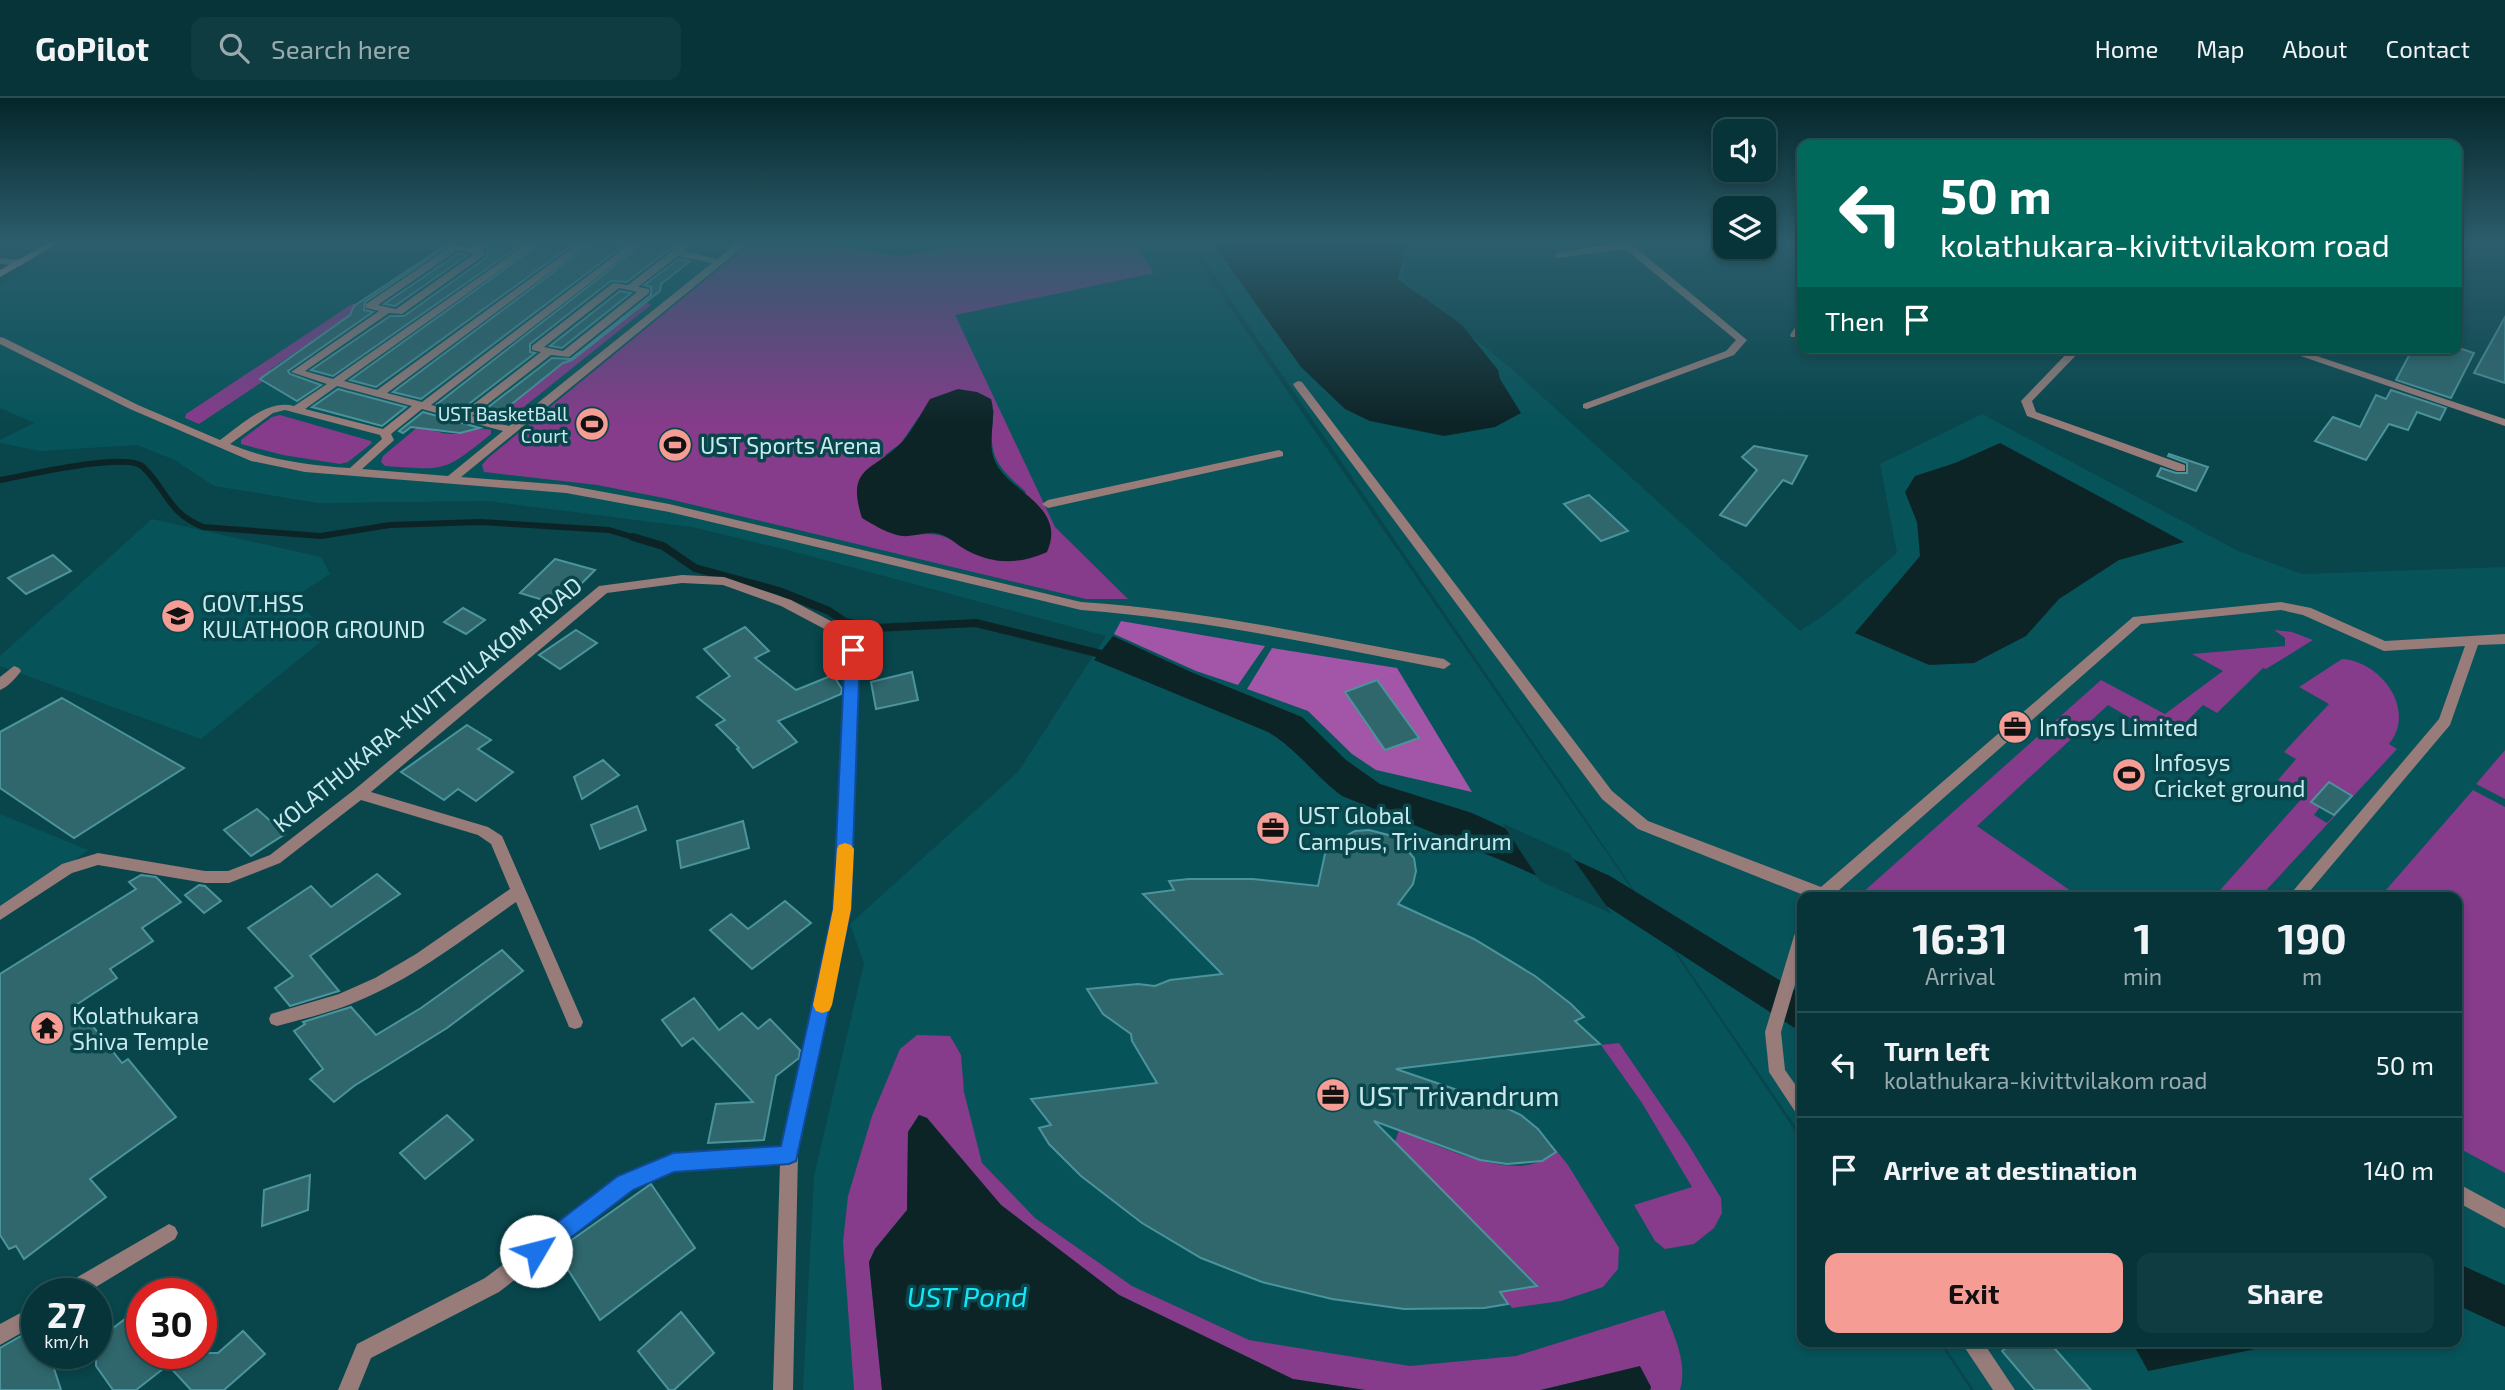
<!DOCTYPE html>
<html lang="en">
<head>
<meta charset="utf-8">
<style>
  :root { --surface:#063439; --page:#0f3c41; --text:#f1f3f6; --muted:#98aaae; --line:#274f53; --accent:#f59c94 }
  body { margin:0; font-family:"Exo 2",sans-serif; background:var(--page); color:var(--text); height:100vh; display:flex; flex-direction:column; font-size:26px; white-space:nowrap }
  * { box-sizing:border-box; margin:0 }
  p { font-size:23px; color:var(--muted) }
  .icon { flex:none; width:38px; height:38px; fill:none; stroke:currentColor; stroke-width:2; stroke-linecap:round; stroke-linejoin:round }
  .map { position:relative; flex:1; overflow:hidden }
  .sheet { position:absolute; left:1797px; top:794px; width:665px; height:455px; display:flex; flex-direction:column; background:var(--surface); border-radius:14px; box-shadow:0 4px 10px #0003,0 0 0 2px var(--line) }
  .sheet>* { flex:none }
  .guide { position:absolute; left:1797px; top:42px; width:665px; height:214px; border-radius:14px; box-shadow:0 4px 10px #0003,0 0 0 2px var(--line); background:#00695c; color:#fff; overflow:hidden }
  .tools { position:absolute; left:1713px; top:21px; display:grid; gap:14px }
  .tools a { display:grid; place-items:center; width:63px; height:63px; border-radius:14px; background:var(--surface); box-shadow:0 4px 10px #0003,0 0 0 2px var(--line); font-size:35px }
  .speed { position:absolute; left:21px; top:1180px; display:flex; gap:14px; font-size:35px; font-weight:700; text-align:center }
  .speed>* { display:grid; place-content:center; width:91px; height:91px; border-radius:50%; background:var(--surface); box-shadow:0 4px 10px #0003,0 0 0 2px var(--line); line-height:1 }
  .speed small { font-size:18px; font-weight:400 }
  .speed .limit { border:10px solid #d22; background:#fff; color:#111 }
  .pin { position:absolute; display:grid; place-items:center; width:60px; height:60px; color:#fff; margin:-30px; border-radius:14px; box-shadow:0 4px 10px #0006 }
  .me { position:absolute; width:77px; margin:-38px; rotate:53deg; stroke-linejoin:round; filter:drop-shadow(0 0 5px #0008) }
  .turn { display:flex; align-items:center; gap:24px; height:147px; padding:0 28px; font-size:32px }
  .turn .icon { width:91px; height:91px; stroke-width:2.5 }
  .turn b { display:block; font-size:49px; line-height:60px }
  .then { display:flex; align-items:center; height:66px; padding:0 28px; background:#0003; gap:14px; font-size:26px }
  .eta { display:flex; justify-content:space-evenly; align-items:center; height:119px; text-align:center }
  .eta b { font-size:42px; font-weight:700; line-height:49px }
  .cta { display:flex; gap:14px; margin-top:auto; padding:14px 28px }
  .cta a { flex:1; height:80px; border-radius:14px; background:var(--accent); color:#111; font-size:28px; font-weight:700; line-height:80px; text-align:center }
  .cta a+a { background:var(--page); color:var(--text) }
  ul { padding:0; list-style:none }
  li { display:flex; align-items:center; gap:21px; height:105px; padding:0 28px; border-top:2px solid var(--line) }
  li div { flex:1 }
  li b { display:block; font-size:26px }
  li em { font-style:normal }
  header { display:flex; align-items:center; gap:42px; box-sizing:border-box; height:98px; padding:0 35px; background:var(--surface); border-bottom:2px solid var(--line) }
  header strong { font-size:33px }
  nav { display:flex; gap:38px; margin-inline-start:auto; font-size:24px }
  .search { width:490px; height:63px; background:var(--page); display:flex; align-items:center; gap:18px; box-sizing:border-box; padding:0 24px; border-radius:14px; color:var(--muted); font-size:26px }
  .map>svg:first-child { display:block }
</style>
</head>
<body>
<header>
<strong>GoPilot</strong>
<div class="search"><svg class="icon" aria-label="search" viewBox="0 0 24 24"><circle cx="10" cy="10" r="6"/><path d="M15 15l6 6"/></svg>Search here</div>
<nav><a>Home</a><a>Map</a><a>About</a><a>Contact</a></nav>
</header>
<div class="map">
<svg width="2505" height="1292" viewBox="0 0 2505 1292">
  <rect width="100%" height="100%" fill="#08464c"/>
  <g fill="#07535a">
    <path d="M66,145H333L385,151L395,145H1185L1629,787L1802,1043V1244H1939L1971,1292H803L814,1078L864,865L850,826L1018,674L1106,538L784,451L692,429L487,403L318,405L214,388L175,362L137,347L41,353L0,345V342L34,325L0,310V189Z"/>
    <path d="M1192,145H1409L1402,181L1513,272L1800,533L1826,516L1897,455L1880,366L1982,316L2238,453L2302,476L2505,469V1292H1974L1942,1244H2457V800H1802V1038Z"/>
    <path d="M152,421L321,459L330,476L293,500L330,536L201,641L0,568V558Z"/>
    <path d="M0,716L88,752L0,817Z"/>
  </g>
  <g fill="#863b8b" fill-rule="evenodd">
    <path d="M750,145H823L900,158L971,145H1134L1154,175L955,217L1055,429L1128,501H1086L669,401L597,387L484,374L482,367L488,360ZM994,312C988,357 993,365 1026,394L968,453C943,433 932,435 902,438L885,357L901,345L918,320Z"/>
    <path d="M646,204L651,207L510,320L493,321L563,265L572,262Z"/>
    <path d="M352,206H357L352,211L356,213L271,271L265,282L199,326L185,320L186,316Z"/>
    <path d="M280,317L371,343L372,345L348,364L340,366L283,357L241,346V342L272,319Z"/>
    <path d="M419,328C430,331 441,336 452,336C466,336 478,328 491,332V336C443,375 446,372 385,368L381,364L383,358Z"/>
    <path d="M2274,532L2292,534L2313,542L2266,571L2263,570L2217,615L2203,607L2168,642L2108,607L1977,728L2081,800H1860L1861,796L2101,582L2165,616L2223,573L2192,556L2285,548V540Z"/>
    <path d="M2342,561C2381,563 2417,612 2389,646L2397,651L2259,800H2213L2304,698L2278,682L2296,661L2284,654L2329,606L2299,589ZM2329,685L2352,698L2327,725L2314,717L2320,709Z"/>
    <path d="M2505,652V701L2476,686Z"/>
    <path d="M2473,692L2505,709V1075L2457,1049V800H2379Z"/>
    <path d="M917,937L950,938L961,957L964,994L982,1065L1035,1120L1132,1188L1249,1242L1410,1268L1516,1258L1664,1212C1674,1237 1688,1265 1680,1292H1650L1651,1289L1639,1269L1540,1292H1365L1293,1281L1119,1197L1001,1107L927,1020L919,1017L908,1034L907,1112L875,1151L869,1164L882,1292H854L843,1144L848,1098L872,1018L900,951Z"/>
    <path d="M1619,945L1688,1046L1721,1100L1722,1115L1714,1130L1694,1146L1665,1151L1655,1143L1634,1107L1692,1089L1642,1005L1601,947Z"/>
    <path d="M1399,1032C1435,1046 1512,1085 1548,1059L1538,1043L1552,1047L1568,1067L1619,1150L1618,1171L1603,1189L1561,1203L1512,1210L1500,1194L1537,1187L1440,1089L1386,1070Z"/>
  </g>
  <g fill="#a355a8" fill-rule="evenodd">
    <path d="M1121,523L1265,548L1238,587L1196,573L1114,536Z"/>
    <path d="M1272,550L1397,570L1472,694L1376,672L1352,656L1308,613L1247,591ZM1345,594L1418,640L1385,652Z"/>
  </g>
  <g fill="#0d2427">
    <path d="M1212,145H1404L1406,149L1398,181L1462,227L1498,272L1500,281L1521,315L1495,329L1444,338L1370,323L1345,311L1301,269Z"/>
    <path d="M958,291L977,294L991,301C997,320 987,342 994,361C1006,394 1068,407 1047,454C1021,466 995,467 968,453C956,447 949,437 935,435C924,434 913,439 902,438C888,436 874,427 862,420C845,367 874,374 903,343C914,330 921,315 930,301Z"/>
    <path d="M2000,345L2184,444L2119,462L2059,501L2026,538L1974,565L1929,567L1855,535L1920,458L1917,424L1905,394L1915,378L1955,365Z"/>
    <path d="M1113,538L1191,574L1302,619L1346,662L1380,686L1472,715L1610,778L1802,896V932L1793,929L1608,809L1503,763L1342,698C1315,678 1297,651 1268,634L1094,562Z"/>
    <path d="M919,1017L927,1020L1001,1107L1119,1197L1293,1281L1365,1292H882L869,1164L875,1151L907,1112L908,1034Z"/>
    <path d="M2457,1165L2505,1187V1229L2457,1207Z"/>
    <path d="M2132,1244H2279L2280,1246L2148,1273Z"/>
    <path d="M1640,1268L1651,1289L1650,1292H1541Z"/>
  </g>
  <path fill="#08464c" d="M1502,725L1570,756L1612,816L1540,783Z"/>
  <g fill="none" stroke-linecap="round" stroke-linejoin="round">
    <path stroke="#0d2427" stroke-width="6" d="M0,382C24,378 128,353 143,369C167,392 167,414 203,429L321,438L390,427L480,424L609,432L639,441"/>
    <path stroke="#0d2427" stroke-width="8" d="M633,439L663,448L695,470L779,493L829,513L845,524L875,530L976,525L1109,558"/>
  </g>
  <g fill="#2f676d" stroke="#4c949c" stroke-width="2">
    <path d="M449,145H452L365,204L364,212L373,214L288,273L290,276L321,287L297,303L260,281L350,217L354,208Z"/>
    <path d="M492,145H524L333,278L311,272L390,218H404L487,159V151Z"/>
    <path d="M541,145H575L376,289L350,282Z"/>
    <path d="M592,145H627L421,301L393,294Z"/>
    <path d="M644,145H678L627,184L611,183L530,246V254L535,255L461,312L437,306Z"/>
    <path d="M459,155L468,157L395,208L384,206Z"/>
    <path d="M679,161L690,163L661,186L660,193L572,262L563,265L493,321L478,317L552,260L571,261L651,197V189L644,187Z"/>
    <path d="M620,193L631,195L562,250L550,248Z"/>
    <path d="M2505,219V285L2474,275Z"/>
    <path d="M2413,250H2459L2474,255L2451,300L2396,282Z"/>
    <path d="M338,291L406,309L382,328L312,309Z"/>
    <path d="M2391,292L2446,310L2440,322L2417,314L2408,332L2389,326L2366,362L2315,343L2333,319L2360,329L2376,297L2386,301Z"/>
    <path d="M423,314L480,330L460,335L411,329L403,335L399,333Z"/>
    <path d="M1754,348L1807,358L1792,386L1783,382L1746,428L1720,417L1757,372L1742,359Z"/>
    <path d="M2169,356L2208,369L2196,393L2157,378L2161,370L2176,375H2187V365L2168,358Z"/>
    <path d="M1589,397L1599,406L1628,433L1601,443L1564,406Z"/>
    <path d="M53,457L71,473L26,496L8,480Z"/>
    <path d="M555,461L595,472L560,507L520,495Z"/>
    <path d="M463,510L485,522L466,536L444,524Z"/>
    <path d="M745,529L769,553L755,560L796,592L833,577L842,591L841,596L778,623L797,644L753,670L737,651L739,650L716,627L725,622L697,599L730,578L704,551Z"/>
    <path d="M576,532L597,545L560,571L539,557Z"/>
    <path d="M912,574L918,602L876,611L871,584Z"/>
    <path d="M1377,582L1419,640L1385,652L1345,594Z"/>
    <path d="M62,600L184,670L74,740L0,690V634Z"/>
    <path d="M467,627L491,642L478,651L513,674L476,703L458,691L444,702L401,674Z"/>
    <path d="M603,662L619,677L582,701L574,679Z"/>
    <path d="M2329,684L2352,698L2334,717L2311,704Z"/>
    <path d="M637,708L646,732L600,751L591,727Z"/>
    <path d="M257,711L285,736L251,758L224,732Z"/>
    <path d="M743,723L749,750L681,770L677,743Z"/>
    <path d="M1369,732L1396,739L1414,760L1416,773L1413,786L1398,806L1474,841L1535,878L1571,906L1584,919L1575,923L1600,946L1396,971L1498,1006L1521,1017L1538,1031L1556,1054L1542,1063L1507,1066L1480,1062L1374,1023L1537,1188L1500,1194L1508,1206L1484,1210L1404,1211L1332,1201L1262,1184L1201,1160L1142,1125L1081,1078L1049,1046L1039,1030L1051,1027L1031,1001L1157,985L1132,943L1131,936L1103,916L1087,891L1138,886L1155,888L1170,882L1222,876L1143,796L1174,792L1169,783L1189,781H1253L1318,788L1325,756L1331,746L1355,733Z"/>
    <path d="M377,776L400,796L310,858L339,893L290,908L275,890L293,878L248,830L311,788L331,809Z"/>
    <path d="M141,777L156,779L181,804L142,830L153,843L110,871L117,880L76,907L122,965L128,961L176,1019L90,1081L106,1099L24,1161L16,1148L9,1151L0,1137V876L136,791L129,784Z"/>
    <path d="M199,787L205,788L221,803L204,815L185,797Z"/>
    <path d="M785,803L811,825L752,871L710,832L731,816L748,831Z"/>
    <path d="M502,852L523,873L447,930L354,988L334,1004L310,981L323,971L294,933L305,926L303,924L351,909L376,937L421,910Z"/>
    <path d="M694,900L719,932L742,915L758,931L770,921L800,952L799,960L776,978L764,1042L708,1045L716,1006L753,1004L693,940L682,948L662,922Z"/>
    <path d="M447,1017L473,1042L425,1081L400,1055Z"/>
    <path d="M310,1077L308,1112L262,1128L264,1092Z"/>
    <path d="M651,1086L695,1150L600,1222L556,1153Z"/>
    <path d="M142,1208V1255H218L243,1233L265,1256L224,1292H191L168,1267L136,1292H113L96,1268V1243Z"/>
    <path d="M681,1214L714,1255L674,1292H669L638,1253Z"/>
    <path d="M37,1229V1255H49L61,1292H0V1250Z"/>
    <path d="M2015,1244H2049L2091,1292H2035L2002,1253Z"/>
  </g>
  <g fill="none" stroke-linecap="round" stroke-linejoin="round">
    <g fill="#977c7a" fill-rule="evenodd">
      <path d="M479,145H490L481,152L485,153V157L402,216L389,215L305,273L333,281L528,145H539L344,283L377,292L579,145H590L387,295L422,304L631,145H642L431,307L462,315L541,254L532,252V248L613,185L628,187L682,145H693L684,153L717,161L737,145H748L461,379L566,387L669,406L1081,504C1203,512 1324,539 1444,561L1451,566L1444,571C1324,548 1203,521 1081,512L669,414L566,395L305,374L251,363L130,311L0,246V239L4,240L138,307L220,342C241,327 267,301 294,308L327,286L291,274L379,213L366,210V206L453,147L471,150ZM458,152L474,156L396,211L378,207ZM678,158L712,165L509,328L472,318L551,257L569,259L649,195V191L638,189ZM619,190L637,194L563,253L544,249ZM337,288L412,308L383,331L305,311ZM422,311L503,333L448,378L362,371L392,344L394,342L391,336ZM285,312L380,337L382,341L350,370C308,367 268,362 230,346L273,315Z"/>
      <path d="M0,160L20,162L25,165L20,168L0,166Z"/>
      <path d="M1298,283L1302,284L1612,693L1648,723L1821,789L2133,519L2281,504L2311,510L2385,543L2505,536V546L2478,547L2450,627L2304,800H2287L2439,621L2465,548L2384,553L2303,517L2281,512L2141,526L1830,800H1811L1638,731L1602,701L1294,288L1293,286Z"/>
      <path d="M1279,352L1283,354V358L1048,410L1042,406L1048,402Z"/>
      <path d="M1802,831V863L1781,934L1785,972L1802,996V1017L1796,1015L1769,974L1765,934L1794,838L1796,833Z"/>
      <path d="M2457,1085L2505,1111V1130L2457,1104Z"/>
      <path d="M1961,1244H1983L2015,1292H1993Z"/>
    </g>
    <g fill="#977c7a" fill-rule="evenodd">
      <path d="M1619,145H1630L1747,242L1734,257L1587,311L1583,310V306L1726,253L1736,242L1625,151L1559,160L1554,157L1559,154Z"/>
      <path d="M1802,224V234L1799,239H1791L1790,237L1798,225Z"/>
      <path d="M2072,250H2083L2032,303L2036,314L2185,367V373H2177L2027,318L2021,303Z"/>
      <path d="M2277,250H2293L2505,321V328Z"/>
      <path d="M682,477L724,479L791,502L842,529L860,552L850,811L798,1056L793,1292H773L780,1065L674,1073L632,1091L499,1194L371,1260L358,1292H338L357,1246L485,1180L620,1079L673,1057L782,1048L834,811L846,553L832,535L781,508L723,487L682,485L607,495L371,694L488,729L502,738L583,924L581,929L575,931L569,929L567,924L516,804C467,838 420,876 365,900C337,913 307,920 277,928L271,926L269,921L271,916L339,896L375,880L416,856L510,791L491,746L478,737L361,702L280,765L229,785H205L98,767L72,775L0,822V808L62,766L98,755L205,773H228L270,757L354,692L599,488Z"/>
      <path d="M14,568L19,570L21,573C16,580 8,589 0,592V579Z"/>
      <path d="M169,1126L175,1129L178,1135L175,1141L86,1195H60L62,1188Z"/>
      <path d="M37,1206V1226L0,1247V1226Z"/>
    </g>
    <path fill="#c89f9b" fill-rule="evenodd" d="M48,145H59L0,179V172Z"/>
  </g>
  <linearGradient id="sky" x2="0" y2="1"><stop stop-color="#04262a"/><stop offset="0.44" stop-color="#2c5d6c"/><stop offset="1" stop-color="#2c5d6c" stop-opacity="0"/></linearGradient>
  <rect width="2505" height="326" fill="url(#sky)"/>
  <path fill="#1a73e8" stroke="#114b97" stroke-width="2" d="M853,546L860,552L851,811L796,1063L789,1066L674,1074L633,1092L544,1160L536,1163L529,1160L526,1153L529,1146L618,1078L673,1055L781,1048L833,811L845,552Z"/>
  <path fill="#f59e0b" d="M845,745L851,747L854,751L851,811L832,907L829,913L822,915L816,913L813,907L833,811L837,751L839,747Z"/>
  <defs>
    <g id="stadium-disc" transform="scale(1.75)"><circle r="9.5" fill="#f59c94" stroke="#08464c"/><path d="M0-5a6.5 5 0 1 0 0 10a6.5 5 0 1 0 0-10ZM-3.5-1.8h7v3.6h-7Z" fill="#111"/></g>
    <g id="school-disc" transform="scale(1.75)"><circle r="9.5" fill="#f59c94" stroke="#08464c"/><path d="M0-5L7-2L0 1L-7-2ZM-4 1L0 2.5L4 1V4Q0 6-4 4Z" fill="#111"/></g>
    <g id="office-disc" transform="scale(1.75)"><circle r="9.5" fill="#f59c94" stroke="#08464c"/><path d="M-6-3h4V-5.5h4V-3h4V5H-6ZM-1-4.5V-3h2v-1.5ZM-6 0V1H6V0Z" fill="#111"/></g>
    <g id="temple-disc" transform="scale(1.75)"><circle r="9.5" fill="#f59c94" stroke="#08464c"/><path d="M0-6L5-2H3V0L6.5 2.5H4V6H1.5V3h-3V6H-4V2.5H-6.5L-3 0V-2H-5Z" fill="#111"/></g>
  </defs>
  <g fill-rule="evenodd">
    <use href="#stadium-disc" x="592" y="326"/>
    <use href="#stadium-disc" x="675" y="347"/>
    <use href="#school-disc" x="178" y="518"/>
    <use href="#office-disc" x="2015" y="629"/>
    <use href="#stadium-disc" x="2129" y="677"/>
    <use href="#office-disc" x="1273" y="730"/>
    <use href="#temple-disc" x="47" y="930"/>
    <use href="#office-disc" x="1333" y="997"/>
  </g>
  <g text-anchor="middle" dominant-baseline="central" stroke-width="7" stroke-linejoin="round" paint-order="stroke">
    <g font-size="19" fill="#c8eaee" stroke="#08464c" text-anchor="end">
      <text x="568" y="315">UST BasketBall<tspan x="568" dy="22">Court</tspan></text>
    </g>
    <g font-size="23" fill="#c8eaee" stroke="#08464c" text-anchor="start">
      <text x="700" y="347">UST Sports Arena</text>
      <text x="202" y="505">GOVT.HSS<tspan x="202" dy="26">KULATHOOR GROUND</tspan></text>
      <text x="2039" y="629">Infosys Limited</text>
      <text x="2154" y="664">Infosys<tspan x="2154" dy="26">Cricket ground</tspan></text>
      <text x="1298" y="717">UST Global<tspan x="1298" dy="26">Campus, Trivandrum</tspan></text>
      <text x="72" y="917">Kolathukara<tspan x="72" dy="26">Shiva Temple</tspan></text>
    </g>
    <g font-size="23" fill="#c8eaee" stroke="#08464c">
      <text transform="translate(427 606) rotate(-39)">KOLATHUKARA-KIVITTVILAKOM ROAD</text>
    </g>
    <g font-size="28" fill="#c8eaee" stroke="#08464c" text-anchor="start">
      <text x="1358" y="997">UST Trivandrum</text>
    </g>
    <g font-size="28" font-style="italic" fill="#13e7f9" stroke="#08464c">
      <text x="967" y="1198">UST Pond</text>
    </g>
  </g>
</svg>
<div class="tools">
<a><svg class="icon" aria-label="sound" viewBox="0 0 24 24"><path d="M4 9h4l5-4v14l-5-4H4zM17 9q2 3 0 6"/></svg></a>
<a><svg class="icon" aria-label="layers" viewBox="0 0 24 24"><path d="M12 4l9 5-9 5-9-5zM3 14l9 5 9-5"/></svg></a>
</div>
<div class="speed"><div>27<small>km/h</small></div><div class="limit">30</div></div>
<div class="pin" style="left:853px;top:552px;background:#d93025"><svg class="icon" aria-label="arrive" viewBox="0 0 24 24"><path d="M6 21V4h12l-3 4 3 4H6"/></svg></div>
<svg class="me" style="left:536px;top:1153px" viewBox="-20 -20 40 40"><circle r="19" fill="#fff"/><path d="M0-13L10 11 0 6-10 11z" fill="#1a73e8"/></svg>
<div class="guide">
<div class="turn"><svg class="icon" aria-label="left" viewBox="0 0 24 24"><path d="M17 20v-9H6M10 6l-5 5 5 5"/></svg><div><b>50 m</b>kolathukara-kivittvilakom road</div></div>
<div class="then">Then<svg class="icon" aria-label="arrive" viewBox="0 0 24 24"><path d="M6 21V4h12l-3 4 3 4H6"/></svg></div>
</div>
<section class="sheet">
<div class="eta">
<div><b>16:31</b><p>Arrival</p></div>
<div><b>1</b><p>min</p></div>
<div><b>190</b><p>m</p></div>
</div>
<ul>
<li><svg class="icon" aria-label="left" viewBox="0 0 24 24"><path d="M17 20v-9H6M10 6l-5 5 5 5"/></svg><div><b>Turn left</b><p>kolathukara-kivittvilakom road</p></div><em>50 m</em></li>
<li><svg class="icon" aria-label="arrive" viewBox="0 0 24 24"><path d="M6 21V4h12l-3 4 3 4H6"/></svg><div><b>Arrive at destination</b></div><em>140 m</em></li>
</ul>
<div class="cta"><a>Exit</a><a>Share</a></div>
</section>
</div>
</body>
</html>
